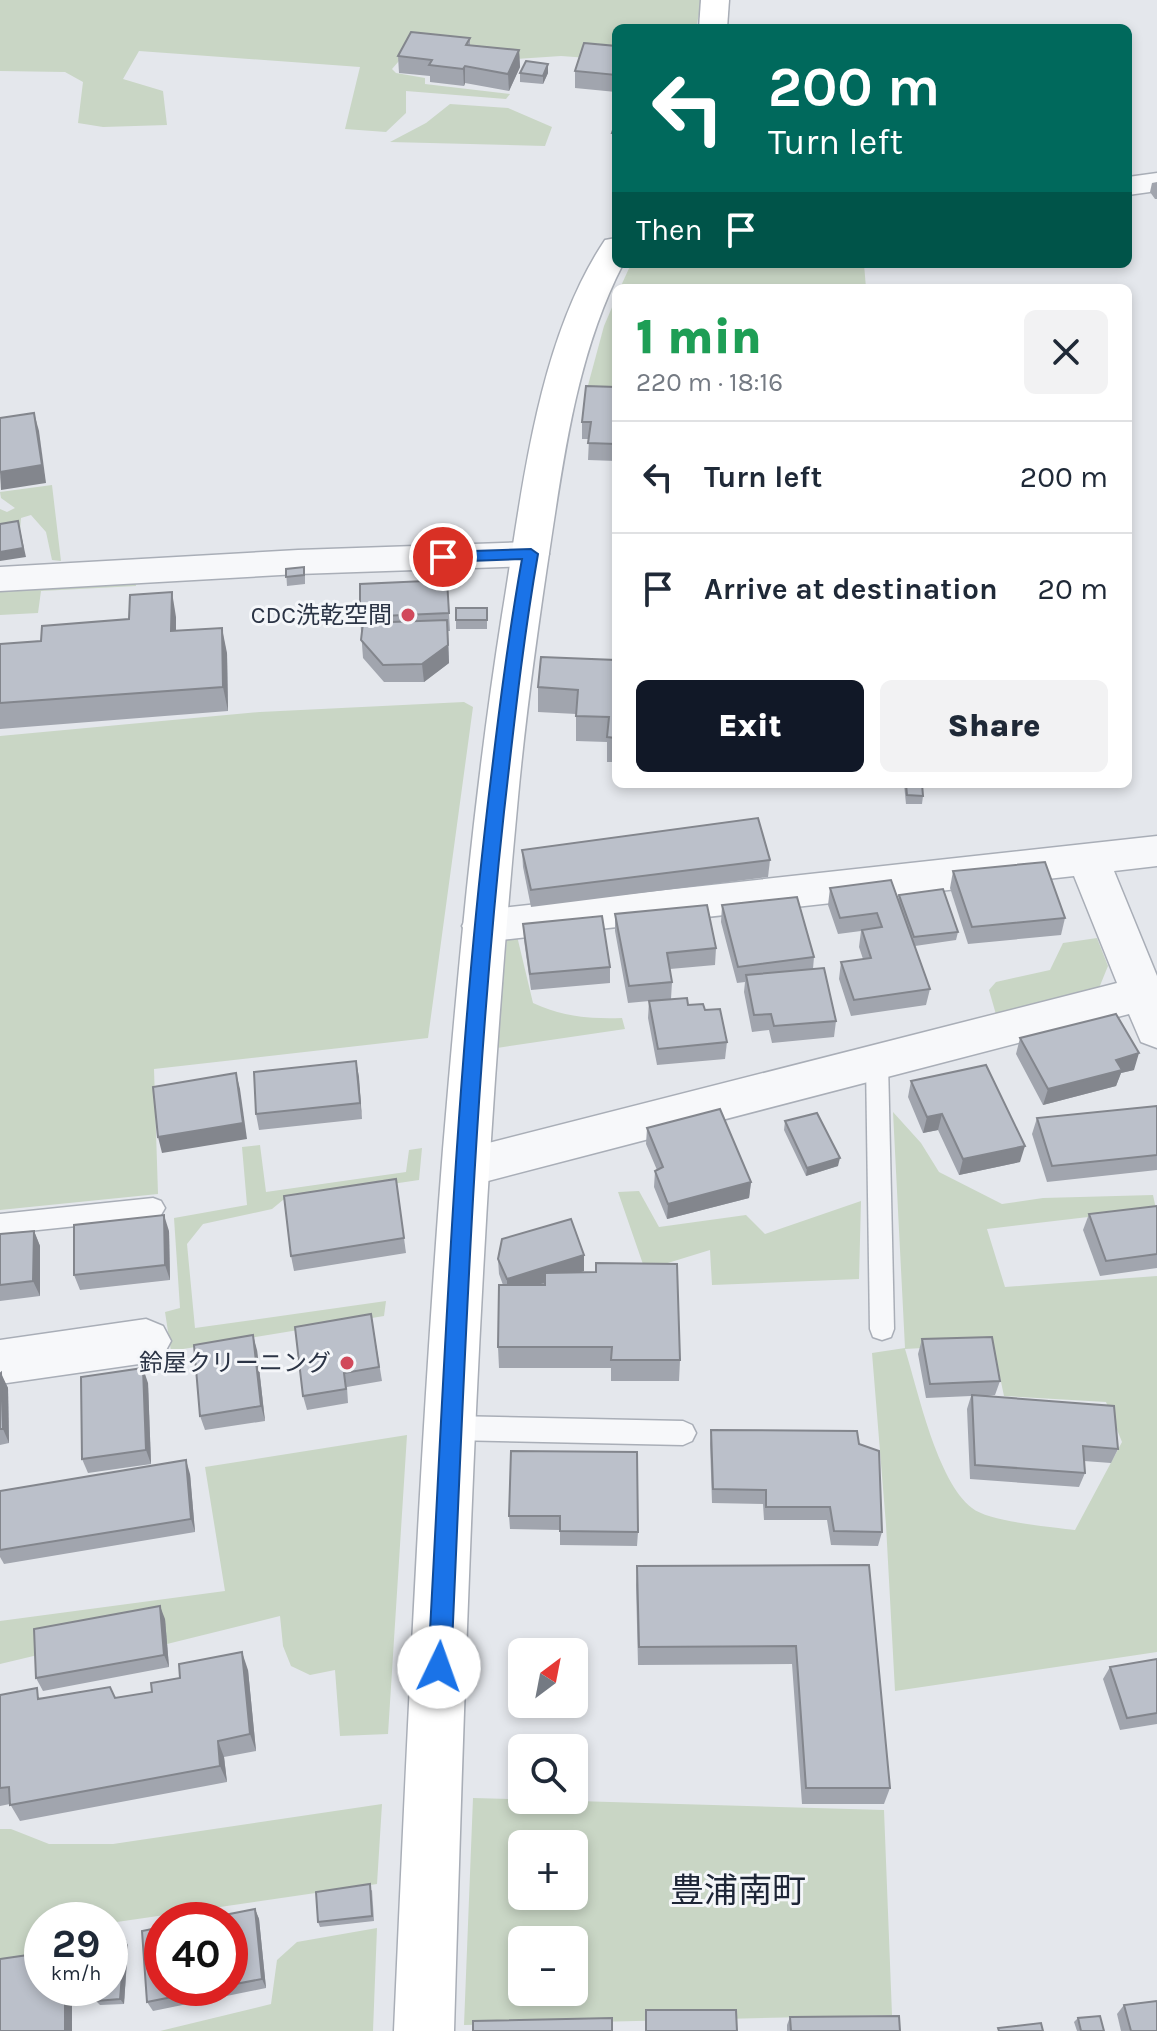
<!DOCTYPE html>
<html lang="en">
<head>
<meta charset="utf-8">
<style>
  :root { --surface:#fff; --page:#f2f2f3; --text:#1f2937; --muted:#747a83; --line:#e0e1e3; --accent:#111827 }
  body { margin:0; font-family:Karla,"Noto Sans JP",sans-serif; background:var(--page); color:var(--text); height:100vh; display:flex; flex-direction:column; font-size:30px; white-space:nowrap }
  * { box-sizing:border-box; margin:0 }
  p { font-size:26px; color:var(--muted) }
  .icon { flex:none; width:44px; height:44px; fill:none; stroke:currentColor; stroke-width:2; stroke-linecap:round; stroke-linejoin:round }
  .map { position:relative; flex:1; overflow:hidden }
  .panel { position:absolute; left:612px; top:284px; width:520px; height:504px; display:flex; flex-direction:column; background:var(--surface); border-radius:12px; box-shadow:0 4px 12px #0003 }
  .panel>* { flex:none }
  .banner { position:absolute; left:612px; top:24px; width:520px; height:244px; border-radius:12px; box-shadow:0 4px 12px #0003; background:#00695c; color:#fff; overflow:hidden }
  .needle { width:52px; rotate:32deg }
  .controls { position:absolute; left:508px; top:1638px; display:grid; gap:16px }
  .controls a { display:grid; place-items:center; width:80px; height:80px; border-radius:12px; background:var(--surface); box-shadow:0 4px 12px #0003; font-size:40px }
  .speed { position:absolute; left:24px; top:1902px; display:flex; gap:16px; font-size:40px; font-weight:700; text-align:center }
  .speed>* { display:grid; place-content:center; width:104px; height:104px; border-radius:50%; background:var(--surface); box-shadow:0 4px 12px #0003; line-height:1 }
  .speed small { font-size:20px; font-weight:400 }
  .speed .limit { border:12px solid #d22; background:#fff; color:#111 }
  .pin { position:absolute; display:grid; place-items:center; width:68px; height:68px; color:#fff; margin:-34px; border:4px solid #fff; border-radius:50%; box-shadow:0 2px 8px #0007 }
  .me { position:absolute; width:88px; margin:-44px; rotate:3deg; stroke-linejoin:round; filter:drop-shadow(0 0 6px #0008) }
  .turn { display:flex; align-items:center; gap:28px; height:168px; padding:0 24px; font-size:36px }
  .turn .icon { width:104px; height:104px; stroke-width:2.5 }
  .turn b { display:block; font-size:56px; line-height:68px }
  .then { display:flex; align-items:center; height:76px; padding:0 24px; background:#0003; gap:16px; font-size:30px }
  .round { display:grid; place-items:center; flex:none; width:84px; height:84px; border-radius:12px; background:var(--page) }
  .overview { display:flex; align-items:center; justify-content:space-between; height:136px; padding:0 24px }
  h1 { font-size:48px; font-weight:800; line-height:60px; color:#1e9e55 }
  .primary-button { display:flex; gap:16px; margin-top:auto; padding:16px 24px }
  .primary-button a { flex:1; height:92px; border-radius:12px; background:var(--accent); color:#fff; font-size:32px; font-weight:800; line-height:92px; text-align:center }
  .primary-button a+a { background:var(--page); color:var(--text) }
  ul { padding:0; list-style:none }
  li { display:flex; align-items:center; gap:24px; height:112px; padding:0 24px; border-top:2px solid var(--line) }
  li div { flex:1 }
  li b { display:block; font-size:30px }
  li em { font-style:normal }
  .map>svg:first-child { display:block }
</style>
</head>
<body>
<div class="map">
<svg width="1157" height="2031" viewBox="0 0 1157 2031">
  <rect width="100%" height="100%" fill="#e4e7ec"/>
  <g fill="#c9d6c5" fill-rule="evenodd">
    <path d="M0,0H702L696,28H616V60L561,56L516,59L412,46L392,69L396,73L425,78V84L510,94L506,99L406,91V113L386,132L345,129L360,67L139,51L123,79L163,91L167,125L103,127L78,123L83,82L65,72L0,71Z"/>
    <path d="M450,104L508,108L552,127L545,146L390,142L426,123Z"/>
    <path d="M631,264H864L866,288H620Z"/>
    <path d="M616,298V391L587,389L604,326Z"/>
    <path d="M52,485L61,561L52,560L46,532L31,515L21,518L20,530L0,533V509L7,512L15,508L1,498L0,492Z"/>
    <path d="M135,580L136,586L41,591L38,613L0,615V591Z"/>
    <path d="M464,702L473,707L428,1038L154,1069L158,1194L0,1210V736L260,712Z"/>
    <path d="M517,936L533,1003C563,1017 590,1019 622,1018L625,1029L497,1048L507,939Z"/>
    <path d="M1097,938L1108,966L1099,988L997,1018L989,990L996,982L1050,970L1063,943Z"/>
    <path d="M893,1112L921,1143L939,1172L1002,1204L1043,1198L1153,1195L1156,1209L987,1229L1005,1287L1157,1276V1652L895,1691L886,1525L872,1353L905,1348ZM993,1344L1004,1396L1106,1402L1122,1442L1075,1530C1052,1527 989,1522 972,1508C937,1481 918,1391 905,1349Z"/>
    <path d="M260,1145L266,1192L406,1172L409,1150L422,1148L419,1180L283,1200L272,1209L203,1224L187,1244L195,1328L386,1301L384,1316L171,1351L165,1312L180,1308L174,1218L247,1205L242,1147Z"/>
    <path d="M639,1191L659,1227L746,1215L765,1234L861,1201L859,1279L712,1285L710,1250L645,1270L618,1192Z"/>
    <path d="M407,1435L388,1734L340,1736L335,1670L310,1675L291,1666L283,1646L280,1616L167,1644L42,1654L0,1664V1621L225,1591L205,1467Z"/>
    <path d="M473,1798L884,1810L892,2015L464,2025ZM522,1844H574V1896H522ZM522,1940H574V1992H522Z"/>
    <path d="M382,1804L377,1884L110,1923V1920H42V1954L0,1961V1829H11L49,1844H113Z"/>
    <path d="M377,1928L373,2031H160L271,2004L277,1960L297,1942Z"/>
  </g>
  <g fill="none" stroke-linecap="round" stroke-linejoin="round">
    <g stroke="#a9aeb7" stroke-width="3">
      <g id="lane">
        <path d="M877,1053L885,1056L888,1062L894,1329L891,1337L882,1340L873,1337L870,1329L866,1062L869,1056Z"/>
        <path d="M153,1198L161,1201L165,1208L161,1215L153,1218L0,1234V1214Z"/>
        <path d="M452,1416L683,1421L692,1425L696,1433L692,1441L683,1445L452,1440L443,1436L439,1428L443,1420Z"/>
      </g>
    </g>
    <g stroke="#a9aeb7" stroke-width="3">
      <g id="street">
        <path d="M1157,173V191L1128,195V177Z"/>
        <path d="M531,542L544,546L549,554L544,562L531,566L298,574L0,591V567L298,550Z"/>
        <path d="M1157,836V866L1114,871L1157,976V1048L1141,1042L1129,1014L465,1187L449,1182L442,1168L449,1154L465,1149L1117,983L1074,876L483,942L468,937L462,926L468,915L483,910Z"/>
        <path d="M146,1319L163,1326L171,1341L163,1356L146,1363L0,1384V1340Z"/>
      </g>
    </g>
    <g stroke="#a9aeb7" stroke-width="3">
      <g id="secondary">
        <path d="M701,0H729L727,28H699Z"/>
        <path d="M616,238V264H623C579,349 565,447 551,540C538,626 526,711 518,797C479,1208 466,1619 454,2031H394C407,1737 420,1443 443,1149C458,971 474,792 502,615C522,495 536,343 605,240Z"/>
      </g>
    </g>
    <use href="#lane" fill="#f7f8fa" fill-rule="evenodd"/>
    <use href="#street" fill="#f7f8fa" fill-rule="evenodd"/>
    <use href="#secondary" fill="#fff" fill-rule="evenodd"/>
  </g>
  <g fill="#a1a5ae">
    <path d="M470,38V45L519,50L520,67L509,91L465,83L464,86L430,82V76L399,73L398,56Z"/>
    <path d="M616,46V92L575,88V71Z"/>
    <path d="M520,73H548L543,84L520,82Z"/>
    <path d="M616,121V142H612V133Z"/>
    <path d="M1157,182V199H1155L1150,192L1152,183Z"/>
    <path d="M616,387V461L588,460L589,439H582V422Z"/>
    <path d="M286,569L305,576V584L287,586Z"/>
    <path d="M447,580L450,631H448L449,663L424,682H384L363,658L360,617Z"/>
    <rect x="456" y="608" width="31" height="21"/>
    <path d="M176,617V631L227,653L228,711L0,729V644L41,641Z"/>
    <path d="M616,660V762H607V742L576,741V714L538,712V687Z"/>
    <path d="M904,784H906L923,796L922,804H906Z"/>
    <path d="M522,850L770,860L768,877L531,907L523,867Z"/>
    <path d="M953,871L1065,918L1061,935L968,944L950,888Z"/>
    <path d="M830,888L898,900L899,895L958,932L956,940L915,946L930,989L926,1005L851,1016L839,979L841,962L863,959L859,947L861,931L838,934L828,905Z"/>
    <path d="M722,905L814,957L813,969L836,1021L834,1037L772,1043L769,1030L752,1032L744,992L745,982L737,983L721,922Z"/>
    <path d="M615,914L716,948L715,965L670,969L672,982L671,999L628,1003L615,931Z"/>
    <path d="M523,924L610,967V983L531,990L524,940Z"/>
    <path d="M649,1001L688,1005L705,1010L727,1042L725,1059L657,1065L648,1018Z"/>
    <path d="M1020,1038L1134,1070L1121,1073L1116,1086L1043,1105L1016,1054Z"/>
    <path d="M356,1061L362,1119L259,1130L256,1114Z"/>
    <path d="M911,1081L1020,1162L959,1175L938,1130L923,1133L908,1097Z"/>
    <path d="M1157,1106V1170L1047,1182L1032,1134L1037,1118Z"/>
    <path d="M785,1121L838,1166L806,1176L784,1130Z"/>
    <path d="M647,1128L751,1182L749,1198L667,1219L654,1187L655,1171L657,1170L646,1144Z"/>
    <path d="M396,1179L406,1253L294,1271L291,1256Z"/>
    <path d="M1157,1206V1268L1100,1276L1083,1230L1089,1214Z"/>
    <path d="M34,1231L40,1246V1296L0,1301V1234Z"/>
    <path d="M169,1231L170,1280L80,1290L74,1275Z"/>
    <path d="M498,1259L584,1271L578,1273L680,1360L679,1381H611V1368H499L498,1347L503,1285L499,1274Z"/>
    <path d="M371,1314L382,1381L347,1387L348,1403L307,1410L303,1396Z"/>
    <path d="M922,1339L1000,1381L995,1395L987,1396L1118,1449L1111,1463L1084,1461L1085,1473L1079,1487L970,1479L967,1409L971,1396L926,1398L918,1354Z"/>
    <path d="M257,1350L265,1421L205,1430L200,1416Z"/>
    <path d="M0,1374L8,1388L9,1443L0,1445Z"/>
    <path d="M148,1383L151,1464L88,1473L82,1459Z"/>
    <path d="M711,1430L859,1444L882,1532L878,1546L831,1545L827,1520H764L763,1504L712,1503L710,1444Z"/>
    <path d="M511,1451L638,1532L637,1546L560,1545V1530L510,1529L509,1516Z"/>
    <path d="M190,1474L195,1532L4,1564L0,1557V1491Z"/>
    <path d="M869,1565L890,1788L884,1804H802L792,1664L638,1665L636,1585L637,1566Z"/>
    <path d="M165,1619L169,1667L43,1691L36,1678Z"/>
    <path d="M1157,1659V1724L1120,1730L1103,1679L1110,1667Z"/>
    <path d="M248,1670L256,1751L224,1757L227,1782L20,1821L10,1804L0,1806V1695L43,1698H115L152,1692Z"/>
    <path d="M372,1890L374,1921L320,1927L318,1922Z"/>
    <path d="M255,1909L259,1919L266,1988L153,2011L147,2002L162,1988H230V1920Z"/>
    <path d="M128,1945L124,2004L100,2005L96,2001Z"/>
    <path d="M1124,2005L1157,2031H1121L1117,2014Z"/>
    <path d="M790,2017L900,2031H787V2025Z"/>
    <path d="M1078,2018L1104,2031H1077L1074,2022Z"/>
  </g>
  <g fill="#83868d">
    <path d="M519,50L520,67L509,91L508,74Z"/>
    <path d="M548,64V73L543,84V76Z"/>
    <path d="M465,66V83L464,86L463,69Z"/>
    <path d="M34,413L39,431L46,483L1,490L0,472Z"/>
    <path d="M18,521L26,557L0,561V552Z"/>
    <path d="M172,592L176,617V656L171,631Z"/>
    <path d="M447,620L449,663L424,682L422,664Z"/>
    <path d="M222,628L227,653L228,711L223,687Z"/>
    <path d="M1139,1053L1134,1070L1121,1073L1116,1086L1043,1105L1048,1089L1116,1060Z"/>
    <path d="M356,1061L359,1077L362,1119L360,1103Z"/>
    <path d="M236,1073L240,1089L247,1139L162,1153L158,1137Z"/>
    <path d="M942,1114L938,1130L923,1133L927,1117Z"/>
    <path d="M1025,1146L1020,1162L959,1175L963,1159Z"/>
    <path d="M840,1158L838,1166L806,1176L807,1168Z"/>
    <path d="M751,1182L749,1198L667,1219L668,1204Z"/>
    <path d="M164,1215L169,1231L170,1280L165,1265Z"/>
    <path d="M34,1231L40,1246V1296L33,1281Z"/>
    <path d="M584,1255V1271L507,1294V1279Z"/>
    <path d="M253,1335L257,1350L265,1421L261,1406Z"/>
    <path d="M143,1368L148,1383L151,1464L146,1450Z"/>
    <path d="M1,1373L8,1388L9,1443L3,1429Z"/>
    <path d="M186,1460L190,1474L195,1532L191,1519Z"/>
    <path d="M160,1606L165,1619L169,1667L164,1655Z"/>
    <path d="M242,1652L248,1670L256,1751L250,1734Z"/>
    <path d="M218,1741L224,1757L227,1782L220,1766Z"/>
    <path d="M255,1909L259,1919L266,1988L262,1979Z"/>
    <path d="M125,1940L128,1945L124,2004L120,1999Z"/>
    <rect x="65" y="1988" width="7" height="43"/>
  </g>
  <g fill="#bbc0ca" stroke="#83868d" stroke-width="2">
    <path d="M411,32L470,38L466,45L519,50L508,74L465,66L463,69L429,65L432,60L398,56Z"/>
    <path d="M584,43L616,46V75L575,71Z"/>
    <path d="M526,61L548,64L543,76L520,73Z"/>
    <path d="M616,121V133H612Z"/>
    <path d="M586,386L616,387V444L588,443L591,422H582Z"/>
    <path d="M34,413L42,465L0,472V418Z"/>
    <path d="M18,521L23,548L0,552V524Z"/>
    <path d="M304,567V575L286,577V569Z"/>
    <path d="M447,580L449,613L360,617V584Z"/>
    <path d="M172,592L171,631L222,628L223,687L0,703V644L41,641L42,626L129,619L130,595Z"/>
    <rect x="456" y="608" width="31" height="12"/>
    <path d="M447,620L448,645L422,664L383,665L361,640L363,623Z"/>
    <path d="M541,657L616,660V738L607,737L609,717L576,716L578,690L538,687Z"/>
    <path d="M906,784H922L923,796L907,795Z"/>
    <path d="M758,818L770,860L531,890L522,850Z"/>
    <path d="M1045,862L1065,918L972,927L953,871Z"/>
    <path d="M891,880L930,989L854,1000L841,962L871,958L862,930L882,927L877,913L840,918L830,888Z"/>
    <path d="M943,889L958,932L914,937L899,895Z"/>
    <path d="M797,897L814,957L738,967L722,905Z"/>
    <path d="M707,905L716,948L667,953L672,982L629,986L615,914Z"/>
    <path d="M602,916L610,967L530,974L523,924Z"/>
    <path d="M824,968L836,1021L774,1026L771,1014L754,1015L746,975Z"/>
    <path d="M687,998L688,1005L703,1004L705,1010L720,1009L727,1042L658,1049L649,1001Z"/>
    <path d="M1116,1014L1139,1053L1116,1060L1122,1070L1048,1089L1020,1038Z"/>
    <path d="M356,1061L360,1103L256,1114L254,1072Z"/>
    <path d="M986,1065L1025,1146L963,1159L942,1114L927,1117L911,1081Z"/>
    <path d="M236,1073L243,1123L158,1137L153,1087Z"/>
    <path d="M1157,1106V1155L1052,1166L1037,1118Z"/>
    <path d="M720,1109L751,1182L668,1204L655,1171L663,1167L647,1128Z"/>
    <path d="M817,1113L840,1158L807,1168L785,1121Z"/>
    <path d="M396,1179L404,1238L291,1256L284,1196Z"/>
    <path d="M1157,1206V1254L1106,1261L1089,1214Z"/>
    <path d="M164,1215L165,1265L74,1275V1225Z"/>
    <path d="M571,1219L584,1255L507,1279L498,1259L502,1239Z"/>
    <path d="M34,1231L33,1281L0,1285V1234Z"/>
    <path d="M596,1263L677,1264L680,1360H611L612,1347H498L499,1285H545V1273L596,1272Z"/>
    <path d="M371,1314L379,1367L344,1373L346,1389L303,1396L295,1327Z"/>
    <path d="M253,1335L261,1406L200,1416L194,1345Z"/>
    <path d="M992,1337L1000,1381L930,1384L922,1339Z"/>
    <path d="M143,1368L146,1450L82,1459L81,1377Z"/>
    <path d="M1,1373L3,1429H0V1374Z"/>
    <path d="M972,1395L1114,1406L1118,1449L1083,1446L1085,1473L975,1465Z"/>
    <path d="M711,1430L857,1431L859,1444L879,1451L882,1532L834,1531L830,1507H766V1490L713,1489Z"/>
    <path d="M511,1451L637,1452L638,1532L560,1531V1516H509Z"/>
    <path d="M186,1460L191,1519L0,1550V1491Z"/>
    <path d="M869,1565L890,1788H806L796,1646L639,1647L637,1566Z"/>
    <path d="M160,1606L164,1655L36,1678L34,1629Z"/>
    <path d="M242,1652L250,1734L218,1741L220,1766L10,1805L9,1787L0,1788V1695L37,1688L38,1699L110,1687L115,1698L152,1692L151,1683L180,1678L179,1664Z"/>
    <path d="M1157,1659V1713L1127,1718L1110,1667Z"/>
    <path d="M370,1884L372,1916L318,1922L316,1892Z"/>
    <path d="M255,1909L262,1979L230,1985V1920H199Z"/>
    <path d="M162,1927V1988H217L147,2002L142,1931Z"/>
    <path d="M125,1940L120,1999L96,2001L98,1988H110V1941Z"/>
    <path d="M42,1953V1988H65V2031H0V1959Z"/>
    <path d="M1157,2001V2031H1131L1124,2005Z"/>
    <path d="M646,2010H736L737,2031H646Z"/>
    <path d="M899,2016L900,2031H791L790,2017Z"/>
    <path d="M1100,2016L1104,2031H1081L1078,2018Z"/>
    <path d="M612,2018V2031H473V2021Z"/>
    <path d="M1041,2023L1043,2031H999L998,2028Z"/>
  </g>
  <path fill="#1a73e8" stroke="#114b97" stroke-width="2" d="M531,549L538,554C523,640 514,725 504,812C473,1096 464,1382 451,1667L447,1675L439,1678L431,1675L428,1667C444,1382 454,1095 487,811C497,727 507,643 522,559L443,562L436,557L443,552Z"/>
  <g fill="#d1495b" stroke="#f4f6f9" stroke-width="3">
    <circle cx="408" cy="615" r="8"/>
    <circle cx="347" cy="1363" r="8"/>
  </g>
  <g text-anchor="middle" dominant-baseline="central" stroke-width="6" stroke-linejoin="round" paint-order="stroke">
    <g font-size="24" fill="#2b3445" stroke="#f4f6f9" text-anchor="end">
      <text x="392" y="615">CDC洗乾空間</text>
      <text x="331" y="1363">鈴屋クリーニング</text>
    </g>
    <g font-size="34" fill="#1d2536" stroke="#f4f6f9">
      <text x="738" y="1891">豊浦南町</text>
    </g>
  </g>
</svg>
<div class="controls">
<a><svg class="needle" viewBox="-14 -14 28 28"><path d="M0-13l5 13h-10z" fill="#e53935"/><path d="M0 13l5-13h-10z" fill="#747a83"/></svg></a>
<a><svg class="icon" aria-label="search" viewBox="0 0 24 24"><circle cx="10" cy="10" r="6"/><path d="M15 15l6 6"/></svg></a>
<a>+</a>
<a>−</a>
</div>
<div class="speed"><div>29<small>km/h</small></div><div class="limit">40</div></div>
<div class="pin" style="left:443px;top:557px;background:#d93025"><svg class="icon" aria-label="arrive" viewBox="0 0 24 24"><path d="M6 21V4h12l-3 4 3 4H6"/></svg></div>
<svg class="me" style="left:439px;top:1667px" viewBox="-20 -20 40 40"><circle r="19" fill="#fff"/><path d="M0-13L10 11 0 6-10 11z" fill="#1a73e8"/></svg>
<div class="banner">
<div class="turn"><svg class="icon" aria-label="left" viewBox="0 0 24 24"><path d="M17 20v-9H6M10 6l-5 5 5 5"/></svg><div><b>200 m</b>Turn left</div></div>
<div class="then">Then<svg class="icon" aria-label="arrive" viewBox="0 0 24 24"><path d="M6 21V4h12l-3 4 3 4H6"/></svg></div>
</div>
<section class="panel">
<div class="overview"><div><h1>1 min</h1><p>220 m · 18:16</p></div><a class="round"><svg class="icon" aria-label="close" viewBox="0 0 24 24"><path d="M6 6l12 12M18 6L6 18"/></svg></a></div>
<ul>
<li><svg class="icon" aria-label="left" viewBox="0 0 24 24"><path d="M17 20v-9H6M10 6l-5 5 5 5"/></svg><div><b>Turn left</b></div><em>200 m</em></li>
<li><svg class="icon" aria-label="arrive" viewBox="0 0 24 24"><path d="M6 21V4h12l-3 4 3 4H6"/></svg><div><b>Arrive at destination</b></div><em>20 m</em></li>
</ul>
<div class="primary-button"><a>Exit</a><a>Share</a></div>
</section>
</div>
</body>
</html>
